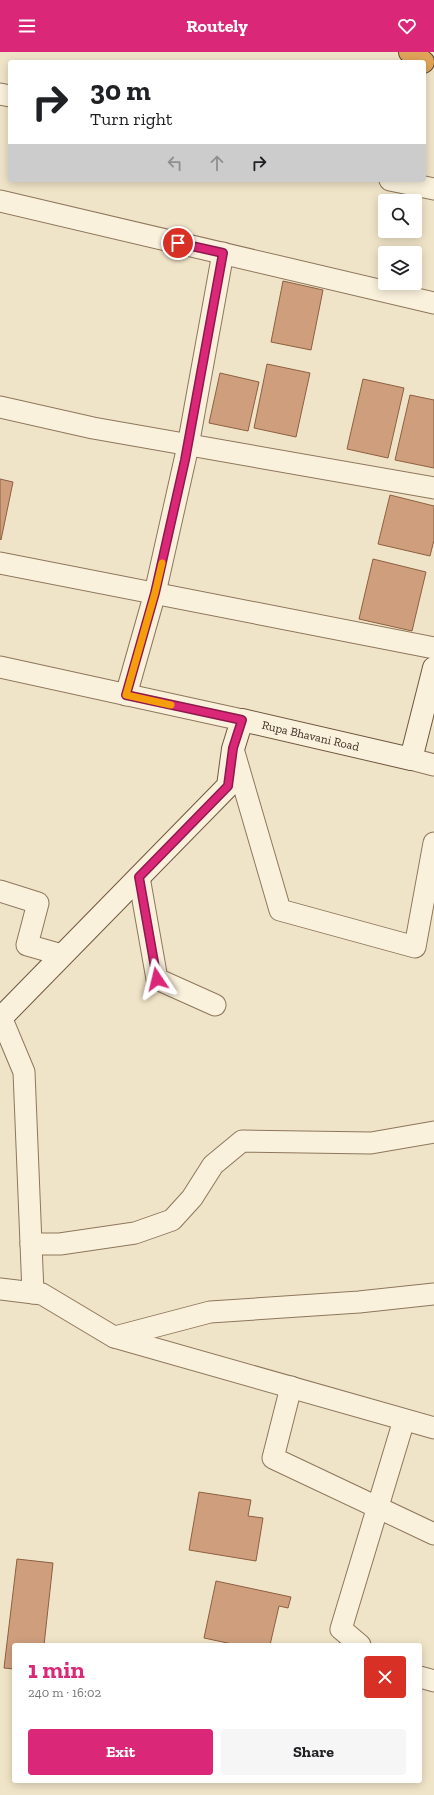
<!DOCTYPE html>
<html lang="en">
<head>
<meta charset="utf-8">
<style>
  :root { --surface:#fff; --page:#f6f6f6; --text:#202124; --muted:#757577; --accent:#db2777 }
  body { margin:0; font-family:"Zilla Slab",serif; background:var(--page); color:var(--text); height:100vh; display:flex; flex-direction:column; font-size:15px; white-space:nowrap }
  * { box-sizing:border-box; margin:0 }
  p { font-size:13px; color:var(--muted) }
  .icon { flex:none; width:22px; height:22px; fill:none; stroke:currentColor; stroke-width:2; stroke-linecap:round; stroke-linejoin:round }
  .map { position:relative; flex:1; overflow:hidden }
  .panel { position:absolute; left:12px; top:1591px; width:410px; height:140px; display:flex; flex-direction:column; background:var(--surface); border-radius:4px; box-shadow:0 2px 10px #0003 }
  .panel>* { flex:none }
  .top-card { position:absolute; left:8px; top:8px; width:418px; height:122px; border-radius:4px; box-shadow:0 2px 10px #0003; background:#fff; color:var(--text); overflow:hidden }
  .buttons { position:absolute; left:378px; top:142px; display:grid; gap:8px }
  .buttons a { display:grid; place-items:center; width:44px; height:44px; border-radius:4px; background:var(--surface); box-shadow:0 2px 10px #0003; font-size:20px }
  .pin { position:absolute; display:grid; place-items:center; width:34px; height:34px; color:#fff; margin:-17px; border:2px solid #fff; border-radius:50%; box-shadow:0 1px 4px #0007 }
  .me { position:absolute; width:44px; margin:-22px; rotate:350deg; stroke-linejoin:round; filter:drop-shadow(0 0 3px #0008) }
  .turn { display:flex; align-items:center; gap:14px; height:84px; padding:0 16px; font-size:18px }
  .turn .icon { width:52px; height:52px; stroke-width:2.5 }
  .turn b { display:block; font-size:28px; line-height:34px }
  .lanes { display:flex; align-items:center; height:38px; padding:0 16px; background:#0003; justify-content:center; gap:20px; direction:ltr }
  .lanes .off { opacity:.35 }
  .round { display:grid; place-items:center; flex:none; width:42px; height:42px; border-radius:4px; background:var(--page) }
  .summary { display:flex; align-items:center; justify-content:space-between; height:68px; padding:0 16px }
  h1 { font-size:24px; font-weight:800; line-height:30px; color:var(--accent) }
  .cta { display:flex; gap:8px; margin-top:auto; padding:8px 16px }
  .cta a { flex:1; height:46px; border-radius:4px; background:var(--accent); color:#fff; font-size:16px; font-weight:800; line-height:46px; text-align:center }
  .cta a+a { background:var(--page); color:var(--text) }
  header { display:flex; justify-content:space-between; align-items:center; height:52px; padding:0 16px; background:var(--accent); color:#fff; font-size:18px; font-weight:800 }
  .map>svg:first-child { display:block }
</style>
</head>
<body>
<header><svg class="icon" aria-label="menu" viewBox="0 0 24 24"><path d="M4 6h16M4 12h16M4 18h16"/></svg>Routely<svg class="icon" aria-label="heart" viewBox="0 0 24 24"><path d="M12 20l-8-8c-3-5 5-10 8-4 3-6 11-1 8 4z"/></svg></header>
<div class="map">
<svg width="434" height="1743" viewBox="0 0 434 1743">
  <rect width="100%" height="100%" fill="#f0e4c8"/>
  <g fill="#cf9f7d" stroke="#8d5f41">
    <path d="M283,229L323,238L311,298L271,290Z"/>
    <path d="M267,312L310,321L296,385L254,376Z"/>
    <path d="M220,321L259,330L248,379L209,371Z"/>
    <path d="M363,327L404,336L388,406L347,397Z"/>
    <path d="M410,343L434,348V416L395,408Z"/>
    <path d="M0,427L13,430L1,488L0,487Z"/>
    <path d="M390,443L434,454V488L430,504L378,492Z"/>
    <path d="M373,507L426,520L412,579L359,567Z"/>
    <path d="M199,1440L251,1448L248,1464L263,1466L256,1509L189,1498Z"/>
    <path d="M17,1507L53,1511L44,1593H14V1617L4,1616Z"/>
    <path d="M216,1529L291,1545L288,1556L279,1554L270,1593H237L204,1586Z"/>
  </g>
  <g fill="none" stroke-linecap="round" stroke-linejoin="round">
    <g stroke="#8d765c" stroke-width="23">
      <g id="street">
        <path d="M0,42L10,44"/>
        <path d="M390,128L434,137"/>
        <path d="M0,149L434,251"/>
        <path d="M0,355L93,376L434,436"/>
        <path d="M0,511L434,596"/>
        <path d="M0,615L242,668"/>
        <path d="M126,643L155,541L188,394L223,201"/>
        <path d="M233,697L280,858L415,895L434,791"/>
        <path d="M411,707L434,713"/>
        <path d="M139,825L157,927L215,953"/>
        <path d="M0,839L38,851L27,893L62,903"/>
        <path d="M1,965L24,1020L33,1241"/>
        <path d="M31,1192H60L135,1181L172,1168L192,1146L213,1113L242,1089L371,1091L434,1080"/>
        <path d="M0,1237L42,1242L114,1285L434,1376"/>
        <path d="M115,1285L210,1260L359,1250L434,1242"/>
        <path d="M291,1335L273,1406L434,1482"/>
        <path d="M360,1593L341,1577L404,1368"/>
        <path d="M420,1625L434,1629"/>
      </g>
    </g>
    <g stroke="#6f573f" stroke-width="24">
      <g id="secondary">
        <path id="s1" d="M0,967L228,734L233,697L242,668L411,707L434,616"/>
      </g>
    </g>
    <g stroke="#5b4430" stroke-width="24">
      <path id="highway" d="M410,0L423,10"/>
    </g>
    <use href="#street" stroke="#faf1dc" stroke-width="21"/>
    <use href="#secondary" stroke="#faf1dc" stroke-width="22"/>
    <use href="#highway" stroke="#e0a458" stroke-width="22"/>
  </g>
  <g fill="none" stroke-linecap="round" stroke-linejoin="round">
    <g stroke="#8e194d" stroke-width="10">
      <path id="route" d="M157,927L139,825L228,734L233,696L242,668L126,643L155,541L185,408L223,201L178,191"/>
    </g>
    <use href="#route" stroke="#db2777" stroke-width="7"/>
    <path stroke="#f59e0b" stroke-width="7" d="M162,511L155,541L126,643L171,653"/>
  </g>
  <g text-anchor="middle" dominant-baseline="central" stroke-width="4" stroke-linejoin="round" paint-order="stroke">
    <g font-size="12" fill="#3d2e20" stroke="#f7eed8">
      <text stroke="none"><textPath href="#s1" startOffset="464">Rupa Bhavani Road</textPath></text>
    </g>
  </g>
</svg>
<div class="buttons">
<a><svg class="icon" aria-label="search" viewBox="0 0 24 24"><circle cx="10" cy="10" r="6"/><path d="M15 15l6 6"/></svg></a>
<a><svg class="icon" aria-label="layers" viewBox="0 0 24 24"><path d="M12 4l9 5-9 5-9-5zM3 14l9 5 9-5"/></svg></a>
</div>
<div class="pin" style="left:178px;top:191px;background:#d93025"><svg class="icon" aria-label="arrive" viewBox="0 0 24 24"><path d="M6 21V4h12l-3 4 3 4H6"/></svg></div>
<svg class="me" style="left:157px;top:927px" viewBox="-20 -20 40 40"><path d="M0-17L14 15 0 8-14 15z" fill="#db2777" stroke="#fff" stroke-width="4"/></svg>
<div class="top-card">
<div class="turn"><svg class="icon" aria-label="right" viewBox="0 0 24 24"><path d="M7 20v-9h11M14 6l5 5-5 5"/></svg><div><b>30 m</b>Turn right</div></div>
<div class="lanes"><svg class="icon off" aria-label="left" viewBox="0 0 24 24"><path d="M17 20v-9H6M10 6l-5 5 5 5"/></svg><svg class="icon off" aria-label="ahead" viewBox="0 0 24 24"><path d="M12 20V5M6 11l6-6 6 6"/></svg><svg class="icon" aria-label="right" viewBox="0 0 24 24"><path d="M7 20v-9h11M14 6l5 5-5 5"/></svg></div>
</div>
<section class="panel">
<div class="summary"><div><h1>1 min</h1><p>240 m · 16:02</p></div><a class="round" style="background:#d93025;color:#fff"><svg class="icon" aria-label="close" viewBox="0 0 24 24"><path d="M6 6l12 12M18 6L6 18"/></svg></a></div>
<div class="cta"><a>Exit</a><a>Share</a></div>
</section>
</div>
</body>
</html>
